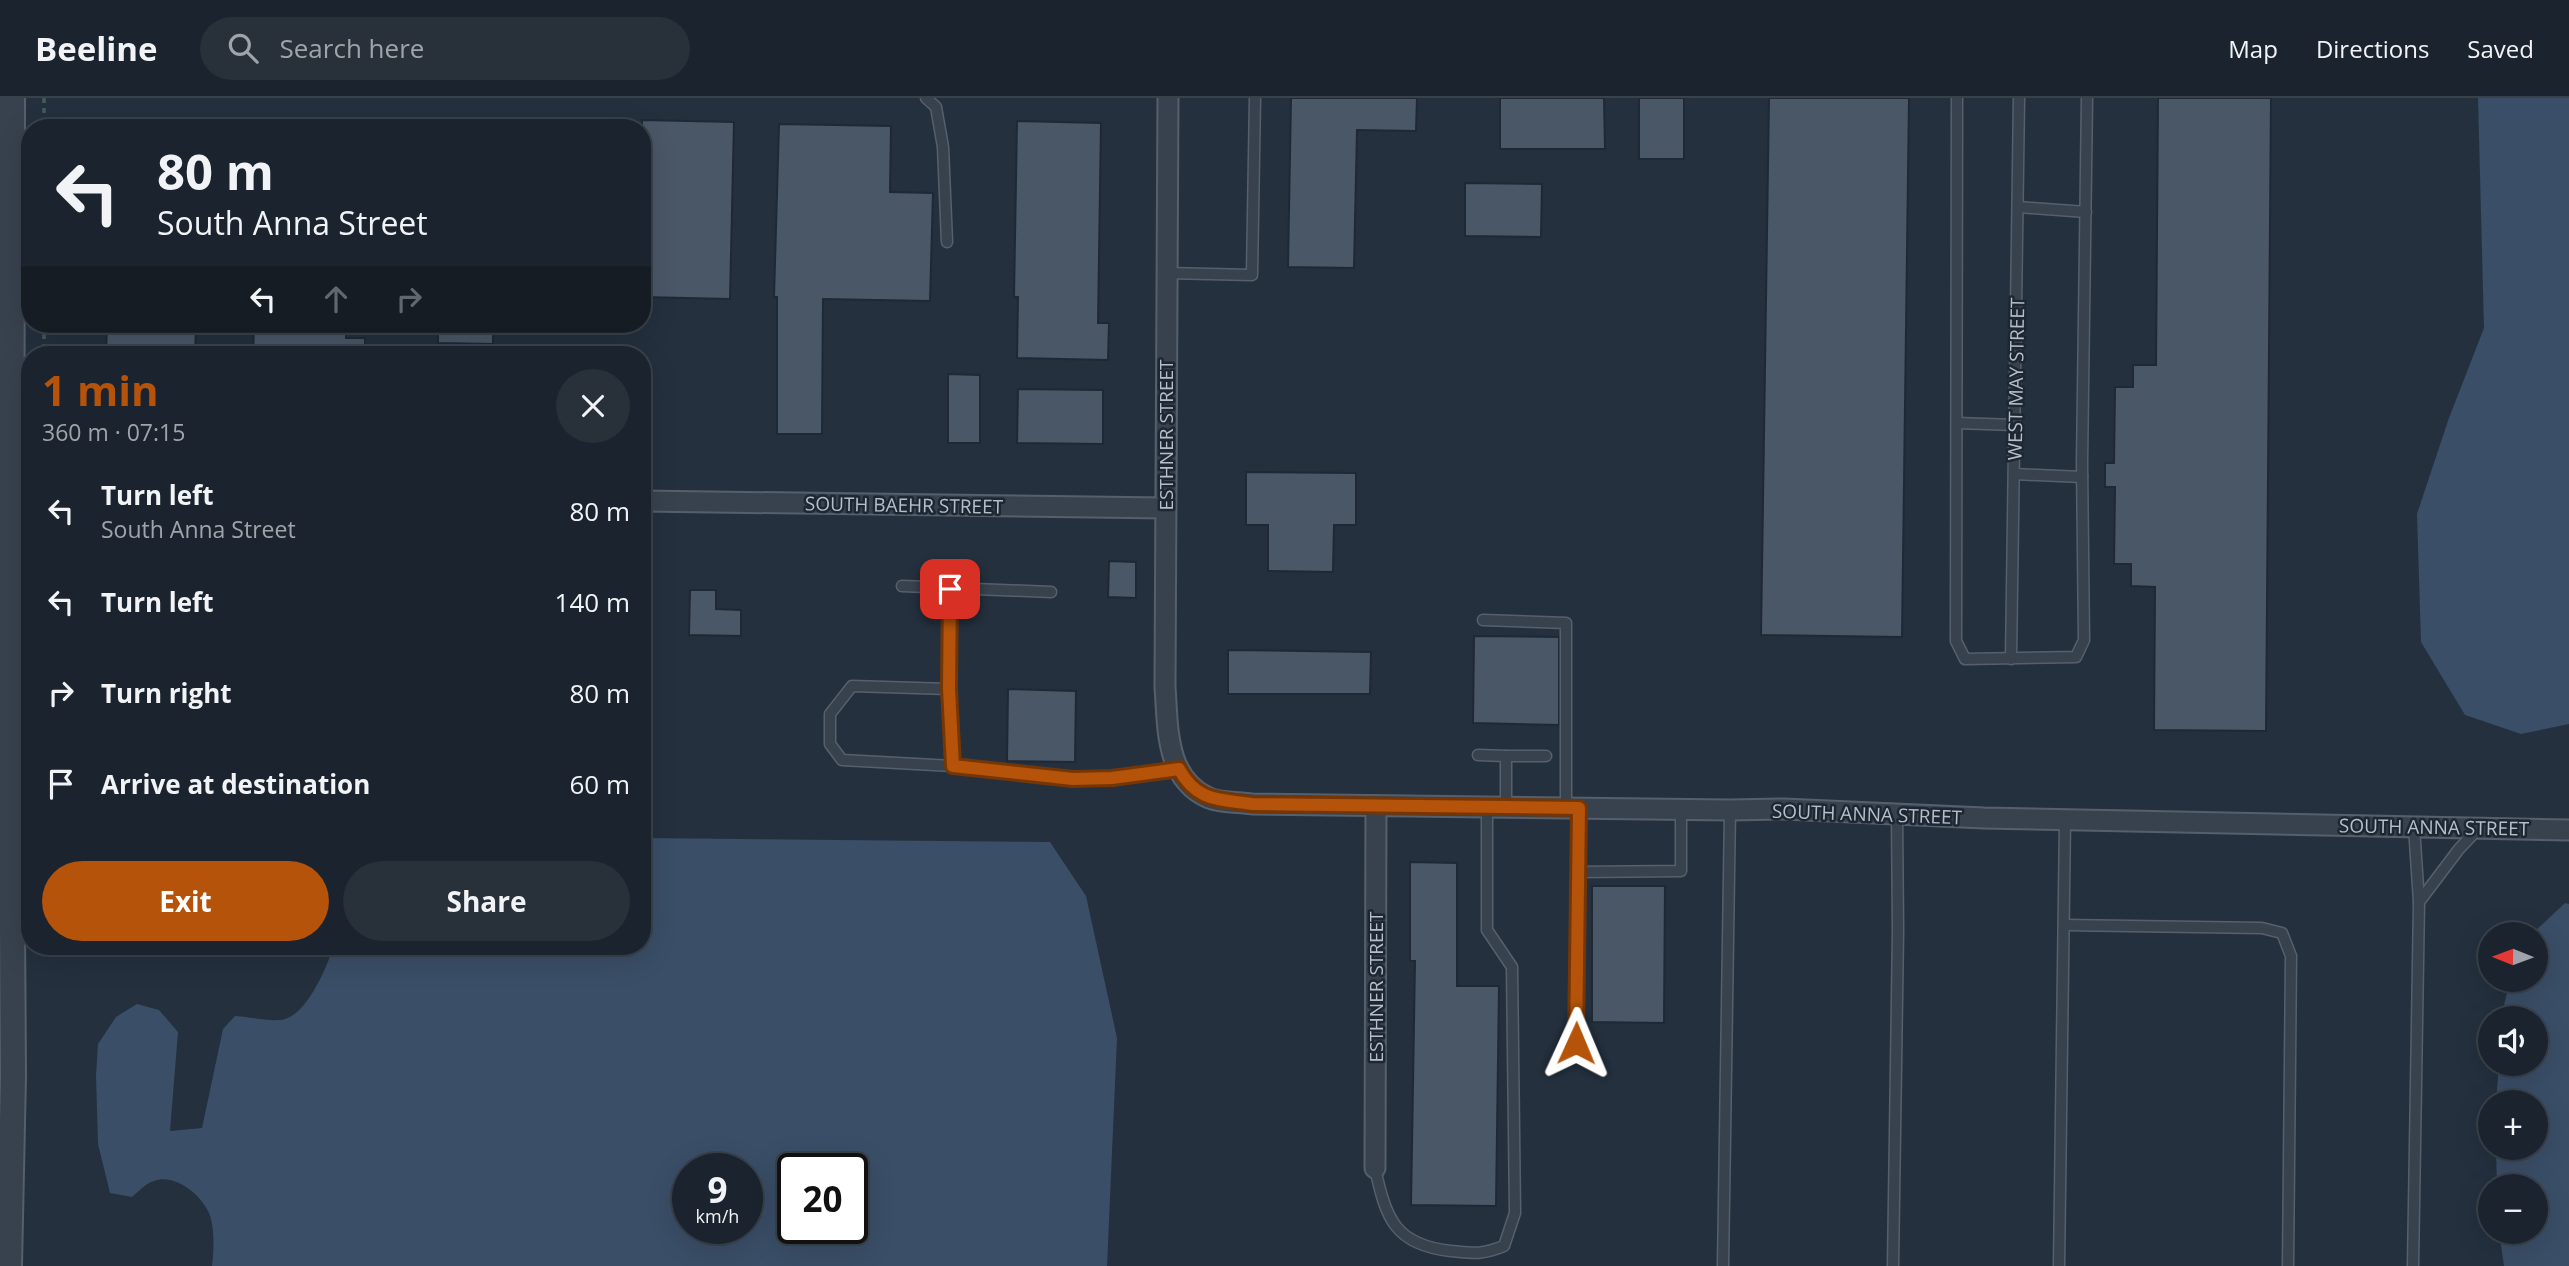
<!DOCTYPE html>
<html lang="en">
<head>
<meta charset="utf-8">
<style>
  :root { --surface:#1b242e; --page:#28303a; --text:#f1f3f6; --muted:#a0a4aa; --line:#39414a; --accent:#b45309 }
  body { margin:0; font-family:"Open Sans",sans-serif; background:var(--page); color:var(--text); height:100vh; display:flex; flex-direction:column; font-size:26px; white-space:nowrap }
  * { box-sizing:border-box; margin:0 }
  p { font-size:23px; color:var(--muted) }
  .icon { flex:none; width:38px; height:38px; fill:none; stroke:currentColor; stroke-width:2; stroke-linecap:round; stroke-linejoin:round }
  .map { position:relative; flex:1; overflow:hidden }
  .side { position:absolute; left:21px; top:248px; width:630px; height:609px; display:flex; flex-direction:column; background:var(--surface); border-radius:28px; box-shadow:0 7px 28px #0002,0 0 0 2px var(--line) }
  .side>* { flex:none }
  .banner { position:absolute; left:21px; top:21px; width:630px; height:214px; border-radius:28px; box-shadow:0 7px 28px #0002,0 0 0 2px var(--line); background:#1b242e; color:var(--text); overflow:hidden }
  .needle { width:46px; rotate:271deg }
  .buttons { position:absolute; left:2478px; top:824px; display:grid; gap:14px }
  .buttons a { display:grid; place-items:center; width:70px; height:70px; border-radius:50%; background:var(--surface); box-shadow:0 7px 28px #0002,0 0 0 2px var(--line); font-size:35px }
  .speed { position:absolute; left:672px; top:1055px; display:flex; gap:14px; font-size:35px; font-weight:700; text-align:center }
  .speed>* { display:grid; place-content:center; width:91px; height:91px; border-radius:50%; background:var(--surface); box-shadow:0 7px 28px #0002,0 0 0 2px var(--line); line-height:1 }
  .speed small { font-size:18px; font-weight:400 }
  .speed .limit { border:4px solid #111; border-radius:10px; background:#fff; color:#111 }
  .pin { position:absolute; display:grid; place-items:center; width:60px; height:60px; color:#fff; margin:-30px; border-radius:14px; box-shadow:0 4px 10px #0006 }
  .me { position:absolute; width:77px; margin:-38px; rotate:1deg; stroke-linejoin:round; filter:drop-shadow(0 0 5px #0008) }
  .turn { display:flex; align-items:center; gap:24px; height:147px; padding:0 21px; font-size:32px }
  .turn .icon { width:91px; height:91px; stroke-width:2.5 }
  .turn b { display:block; font-size:49px; line-height:60px }
  .lanes { display:flex; align-items:center; height:66px; padding:0 21px; background:#0003; justify-content:center; gap:35px; direction:ltr }
  .lanes .off { opacity:.35 }
  .round { display:grid; place-items:center; flex:none; width:74px; height:74px; border-radius:37px; background:var(--page) }
  .headline { display:flex; align-items:center; justify-content:space-between; height:119px; padding:0 21px }
  h1 { font-size:42px; font-weight:700; line-height:52px; color:var(--accent) }
  .action { display:flex; gap:14px; margin-top:auto; padding:14px 21px }
  .action a { flex:1; height:80px; border-radius:42px; background:var(--accent); color:#fff; font-size:28px; font-weight:700; line-height:80px; text-align:center }
  .action a+a { background:var(--page); color:var(--text) }
  ul { padding:0; list-style:none }
  li { display:flex; align-items:center; gap:21px; height:91px; padding:0 21px }
  li div { flex:1 }
  li b { display:block; font-size:26px }
  li em { font-style:normal }
  header { display:flex; align-items:center; gap:42px; box-sizing:border-box; height:98px; padding:0 35px; background:var(--surface); border-bottom:2px solid var(--line) }
  header strong { font-size:33px }
  nav { display:flex; gap:38px; margin-inline-start:auto; font-size:24px }
  .search { width:490px; height:63px; background:var(--page); display:flex; align-items:center; gap:18px; box-sizing:border-box; padding:0 24px; border-radius:38px; color:var(--muted); font-size:26px }
  .map>svg:first-child { display:block }
</style>
</head>
<body>
<header>
<strong>Beeline</strong>
<div class="search"><svg class="icon" aria-label="search" viewBox="0 0 24 24"><circle cx="10" cy="10" r="6"/><path d="M15 15l6 6"/></svg>Search here</div>
<nav><a>Map</a><a>Directions</a><a>Saved</a></nav>
</header>
<div class="map">
<svg width="2569" height="1168" viewBox="0 0 2569 1168">
  <rect width="100%" height="100%" fill="#24303e"/>
  <g fill="#3a4e67" fill-rule="evenodd">
    <path d="M2478,0H2569V626L2521,636L2465,617L2421,544L2417,416L2449,320L2484,230Z"/>
    <path d="M642,740L1050,744L1086,798L1117,940L1107,1168H212C214,1153 215,1126 208,1113C200,1096 174,1075 154,1083C146,1085 138,1094 132,1099L110,1095L98,1046L96,977L98,946L116,919L137,906L159,912L178,934L170,1033L202,1030L223,931L235,918C250,919 266,923 280,922C305,921 327,870 333,849H642ZM688,1071H747V1130H688ZM793,1071H852V1130H793Z"/>
    <path d="M2565,805L2569,806V1168H2504L2499,1134H2536V1088H2497L2496,1050H2536V1004H2496L2499,966H2536V920H2501L2510,882H2536V836H2532Z"/>
  </g>
  <g fill="#4a5767" stroke="#1f2935" stroke-width="2">
    <path d="M1291,0H1417L1416,33L1357,32L1354,170L1288,169Z"/>
    <path d="M1500,0H1604L1605,51H1500Z"/>
    <rect x="1639" y="0" width="45" height="61"/>
    <path d="M1769,0H1909L1902,539L1761,537Z"/>
    <path d="M2158,0H2271L2266,633L2154,632L2155,489L2131,488V466H2114L2115,389H2105V365H2114L2115,289H2133V267H2156Z"/>
    <path d="M642,22L734,24L730,201L642,199Z"/>
    <path d="M1017,23L1101,25L1098,225H1109L1108,262L1017,260L1018,199H1014Z"/>
    <path d="M779,26L891,28L890,94L933,95L930,203L823,201L822,336H777V199H774Z"/>
    <path d="M1465,85L1542,86L1541,139L1465,138Z"/>
    <path d="M107,226L196,227L195,257H106Z"/>
    <path d="M254,226H346V240H365V257H253Z"/>
    <path d="M438,226H493V246L438,245Z"/>
    <path d="M948,276L980,277V345H948Z"/>
    <path d="M1018,291L1103,292V346L1017,345Z"/>
    <path d="M1246,374L1356,375V427H1334L1333,474L1268,473V427H1246Z"/>
    <path d="M1109,463L1136,464V500L1108,499Z"/>
    <path d="M690,492H716V511L741,512V538L689,537Z"/>
    <path d="M1474,538L1559,539V627L1473,625Z"/>
    <path d="M1228,552L1371,554L1370,596H1228Z"/>
    <path d="M1008,591L1076,593L1075,664L1007,663Z"/>
    <path d="M1410,764L1457,765V888H1499L1496,1108L1411,1107L1415,863H1410Z"/>
    <path d="M1592,788H1665L1664,925L1592,924Z"/>
  </g>
  <g fill="none" stroke-linecap="round" stroke-linejoin="round">
    <g stroke="#56606c" stroke-width="13">
      <g id="service">
        <path d="M926,0L936,9L943,49L947,144"/>
        <path d="M1957,0L1956,543L1965,561L2076,559L2084,542L2082,365L2087,0"/>
        <path d="M2018,109L2086,114"/>
        <path d="M1167,175L1252,177L1255,0"/>
        <path d="M1957,325L2015,327"/>
        <path d="M2014,376L2082,379"/>
        <path d="M902,488L1051,494"/>
        <path d="M1483,522L1566,525V709"/>
        <path d="M2011,561L2019,0"/>
        <path d="M949,591L950,491"/>
        <path d="M1478,657L1506,658V710"/>
        <path d="M1506,658H1546"/>
        <path d="M953,668L949,591L852,588L830,616V646L842,662L953,668L1073,681L1112,680L1179,671"/>
        <path d="M1579,710L1578,774L1681,773V711"/>
        <path d="M2419,804L2459,751L2478,731"/>
        <path d="M2064,827L2262,830L2282,835L2291,858L2288,1168"/>
        <path d="M1575,945L1578,774"/>
        <path d="M1375,1070C1386,1121 1395,1147 1451,1153C1475,1155 1481,1157 1504,1148L1515,1115L1512,869L1487,832V710"/>
        <path d="M1723,1168L1730,712"/>
        <path d="M1893,1168L1898,833L1897,716"/>
        <path d="M2059,1168L2065,722"/>
        <path d="M2413,1168L2419,804L2414,729"/>
      </g>
    </g>
    <g stroke="#56606c" stroke-width="23">
      <g id="minor">
        <path d="M1168,0L1165,589C1168,629 1165,681 1209,700C1221,705 1239,704 1252,706L1730,712L1784,711L1984,720L2569,732"/>
        <path d="M642,403L1165,410"/>
        <path d="M1375,1070L1376,708"/>
      </g>
    </g>
    <g stroke="#56606c" stroke-width="28">
      <path id="tertiary" d="M9,1168L13,978L11,671L12,0"/>
    </g>
    <g stroke="#445a5c" stroke-width="3.5" stroke-dasharray="5 5" stroke-linecap="butt">
      <path d="M44,0V30"/>
      <path d="M44,226V257"/>
    </g>
    <use href="#service" stroke="#38424e" stroke-width="10"/>
    <use href="#minor" stroke="#38424e" stroke-width="19"/>
    <use href="#tertiary" stroke="#38424e" stroke-width="24"/>
  </g>
  <g fill="none" stroke-linecap="round" stroke-linejoin="round">
    <g stroke="#753606" stroke-width="18">
      <path id="route" d="M950,491L949,591L953,668L1073,681L1112,680L1179,671C1197,704 1219,701 1252,706L1579,710L1576,945"/>
    </g>
    <use href="#route" stroke="#b45309" stroke-width="12"/>
  </g>
  <g text-anchor="middle" dominant-baseline="central" stroke-width="5" stroke-linejoin="round" paint-order="stroke">
    <g font-size="19" fill="#b4bdc9" stroke="#1d2733">
      <text transform="translate(2016 281) rotate(-89)">WEST MAY STREET</text>
      <text transform="translate(1166 337) rotate(-90)">ESTHNER STREET</text>
      <text transform="translate(904 407) rotate(1)">SOUTH BAEHR STREET</text>
      <text transform="translate(1867 716) rotate(2)">SOUTH ANNA STREET</text>
      <text transform="translate(2434 729) rotate(1)">SOUTH ANNA STREET</text>
      <text transform="translate(1376 889) rotate(-90)">ESTHNER STREET</text>
    </g>
  </g>
</svg>
<div class="buttons">
<a><svg class="needle" viewBox="-14 -14 28 28"><path d="M0-13l5 13h-10z" fill="#e53935"/><path d="M0 13l5-13h-10z" fill="#a0a4aa"/></svg></a>
<a><svg class="icon" aria-label="sound" viewBox="0 0 24 24"><path d="M4 9h4l5-4v14l-5-4H4zM17 9q2 3 0 6"/></svg></a>
<a>+</a>
<a>−</a>
</div>
<div class="speed"><div>9<small>km/h</small></div><div class="limit">20</div></div>
<div class="pin" style="left:950px;top:491px;background:#d93025"><svg class="icon" aria-label="arrive" viewBox="0 0 24 24"><path d="M6 21V4h12l-3 4 3 4H6"/></svg></div>
<svg class="me" style="left:1576px;top:945px" viewBox="-20 -20 40 40"><path d="M0-17L14 15 0 8-14 15z" fill="#b45309" stroke="#fff" stroke-width="4"/></svg>
<div class="banner">
<div class="turn"><svg class="icon" aria-label="left" viewBox="0 0 24 24"><path d="M17 20v-9H6M10 6l-5 5 5 5"/></svg><div><b>80 m</b>South Anna Street</div></div>
<div class="lanes"><svg class="icon" aria-label="left" viewBox="0 0 24 24"><path d="M17 20v-9H6M10 6l-5 5 5 5"/></svg><svg class="icon off" aria-label="ahead" viewBox="0 0 24 24"><path d="M12 20V5M6 11l6-6 6 6"/></svg><svg class="icon off" aria-label="right" viewBox="0 0 24 24"><path d="M7 20v-9h11M14 6l5 5-5 5"/></svg></div>
</div>
<section class="side">
<div class="headline"><div><h1>1 min</h1><p>360 m · 07:15</p></div><a class="round"><svg class="icon" aria-label="close" viewBox="0 0 24 24"><path d="M6 6l12 12M18 6L6 18"/></svg></a></div>
<ul>
<li><svg class="icon" aria-label="left" viewBox="0 0 24 24"><path d="M17 20v-9H6M10 6l-5 5 5 5"/></svg><div><b>Turn left</b><p>South Anna Street</p></div><em>80 m</em></li>
<li><svg class="icon" aria-label="left" viewBox="0 0 24 24"><path d="M17 20v-9H6M10 6l-5 5 5 5"/></svg><div><b>Turn left</b></div><em>140 m</em></li>
<li><svg class="icon" aria-label="right" viewBox="0 0 24 24"><path d="M7 20v-9h11M14 6l5 5-5 5"/></svg><div><b>Turn right</b></div><em>80 m</em></li>
<li><svg class="icon" aria-label="arrive" viewBox="0 0 24 24"><path d="M6 21V4h12l-3 4 3 4H6"/></svg><div><b>Arrive at destination</b></div><em>60 m</em></li>
</ul>
<div class="action"><a>Exit</a><a>Share</a></div>
</section>
</div>
</body>
</html>
